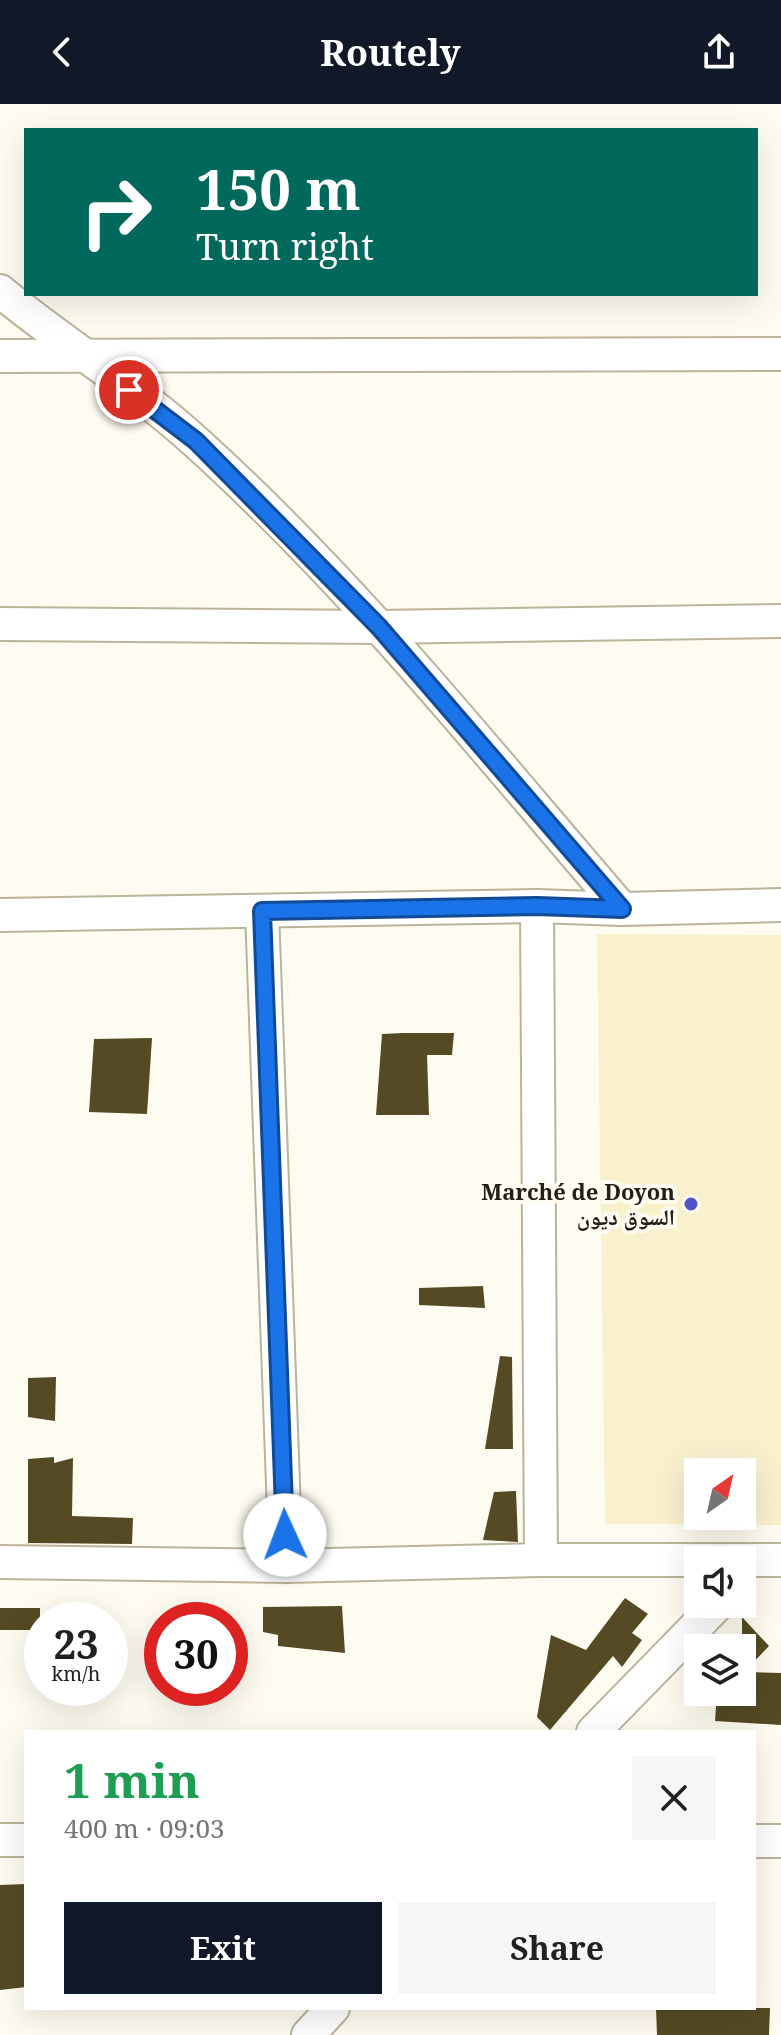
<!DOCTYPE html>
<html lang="en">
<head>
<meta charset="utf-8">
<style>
  :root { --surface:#fff; --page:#f6f6f6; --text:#202124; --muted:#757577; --accent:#111827 }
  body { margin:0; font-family:"Noto Serif","Noto Naskh Arabic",serif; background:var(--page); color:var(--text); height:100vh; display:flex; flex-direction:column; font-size:30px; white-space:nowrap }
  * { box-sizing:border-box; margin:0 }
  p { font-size:26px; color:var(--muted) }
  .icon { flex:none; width:44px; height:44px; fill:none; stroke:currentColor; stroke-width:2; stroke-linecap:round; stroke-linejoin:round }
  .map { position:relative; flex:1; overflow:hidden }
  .details { position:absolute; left:24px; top:1626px; width:732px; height:280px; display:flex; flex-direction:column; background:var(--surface); border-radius:0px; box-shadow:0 8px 32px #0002 }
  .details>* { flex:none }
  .top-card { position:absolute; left:24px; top:24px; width:734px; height:168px; border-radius:0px; box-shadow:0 8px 32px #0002; background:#00695c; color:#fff; overflow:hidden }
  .needle { width:52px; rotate:34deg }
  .controls { position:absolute; left:684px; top:1354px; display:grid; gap:16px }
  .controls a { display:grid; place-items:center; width:72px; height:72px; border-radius:0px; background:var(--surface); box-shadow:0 8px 32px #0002; font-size:40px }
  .speed { position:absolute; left:24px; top:1498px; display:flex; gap:16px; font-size:40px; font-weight:700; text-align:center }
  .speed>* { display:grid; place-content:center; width:104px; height:104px; border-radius:50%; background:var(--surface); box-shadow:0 8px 32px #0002; line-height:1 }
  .speed small { font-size:20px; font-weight:400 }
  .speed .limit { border:12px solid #d22; background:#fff; color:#111 }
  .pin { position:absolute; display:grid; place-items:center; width:68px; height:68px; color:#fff; margin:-34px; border:4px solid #fff; border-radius:50%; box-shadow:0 2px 8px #0007 }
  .me { position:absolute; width:88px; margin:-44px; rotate:358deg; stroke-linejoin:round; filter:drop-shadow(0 0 6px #0008) }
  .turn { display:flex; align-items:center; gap:28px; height:168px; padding:0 40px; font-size:36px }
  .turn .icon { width:104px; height:104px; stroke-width:2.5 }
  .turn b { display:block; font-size:56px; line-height:68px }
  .round { display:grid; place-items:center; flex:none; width:84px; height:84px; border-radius:0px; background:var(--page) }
  .summary { display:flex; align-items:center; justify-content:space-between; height:136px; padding:0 40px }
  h1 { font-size:48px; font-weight:700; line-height:60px; color:#1e9e55 }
  .primary-button { display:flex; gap:16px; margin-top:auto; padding:16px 40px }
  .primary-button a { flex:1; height:92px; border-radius:0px; background:var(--accent); color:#fff; font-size:32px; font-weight:700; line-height:92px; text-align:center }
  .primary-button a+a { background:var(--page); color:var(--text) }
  header { display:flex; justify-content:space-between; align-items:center; height:104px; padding:0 40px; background:var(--accent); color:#fff; font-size:36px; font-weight:700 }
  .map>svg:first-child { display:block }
</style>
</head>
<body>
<header><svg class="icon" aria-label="back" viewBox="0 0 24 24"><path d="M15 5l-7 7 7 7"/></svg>Routely<svg class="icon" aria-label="share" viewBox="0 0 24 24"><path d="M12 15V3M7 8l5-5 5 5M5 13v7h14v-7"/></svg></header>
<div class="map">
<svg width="781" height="1931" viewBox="0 0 781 1931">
  <rect width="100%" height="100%" fill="#fefcf1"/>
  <path fill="#f9f1ce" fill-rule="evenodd" d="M597,830L781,831V1421L605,1420ZM698,1368H742V1412H698Z"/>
  <g fill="#544b24">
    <path d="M403,929H454L452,951H427L429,1011H376L382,930Z"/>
    <path d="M152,934L147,1010L89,1008L94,935Z"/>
    <path d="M483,1182L485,1204L419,1201V1184Z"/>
    <path d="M500,1252L512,1253L513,1345H485Z"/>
    <path d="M56,1273L55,1317L28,1313V1274Z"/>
    <path d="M54,1353V1359L73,1354L72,1412L133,1414L132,1440L28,1439V1355Z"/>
    <path d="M516,1387L518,1438L483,1436L494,1388Z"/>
    <path d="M625,1494L648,1510L632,1529L642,1536L622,1563L613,1552L550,1626L537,1613L551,1531L586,1546Z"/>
    <path d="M342,1502L345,1549L278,1542V1531L263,1528V1503Z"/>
    <rect x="0" y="1504" width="40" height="22"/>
    <path d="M742,1513L769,1542L744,1568L781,1569V1621L715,1617L717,1588H742Z"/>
    <path d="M26,1780V1883L0,1886V1781Z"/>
    <path d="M656,1904H770L769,1931H657Z"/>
  </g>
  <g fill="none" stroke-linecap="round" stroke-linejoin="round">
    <g stroke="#bab49a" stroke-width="36">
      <g id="street">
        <path d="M0,187C64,240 136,283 197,339C353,480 485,646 622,805"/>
        <path d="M0,252L781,250"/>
        <path d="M0,520L379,523L781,517"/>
        <path d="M537,802L541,1456"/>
        <path d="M262,807L286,1462"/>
        <path d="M0,811L537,802L622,805L781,801"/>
        <path d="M0,1458L286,1462L541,1456H781"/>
        <path d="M593,1628L718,1500"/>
        <path d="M0,1736H26"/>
        <path d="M754,1737H781"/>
        <path d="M308,1931L333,1904"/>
      </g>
    </g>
    <use href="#street" stroke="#fff" stroke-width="32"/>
  </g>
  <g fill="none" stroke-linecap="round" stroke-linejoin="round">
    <g stroke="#114b97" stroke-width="20">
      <path id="route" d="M129,286L196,337L379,523L622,805L537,802L262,807L285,1431"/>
    </g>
    <use href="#route" stroke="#1a73e8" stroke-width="14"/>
  </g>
  <circle fill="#5252c9" stroke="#fefcf1" stroke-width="3" cx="691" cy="1100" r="8"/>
  <g text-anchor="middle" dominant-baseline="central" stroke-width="8" stroke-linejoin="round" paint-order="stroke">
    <g font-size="22" font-weight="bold" fill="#222016" stroke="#fefcf1" text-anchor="end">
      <text x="675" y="1087">Marché de Doyon<tspan x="675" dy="25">السوق ديون</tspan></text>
    </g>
  </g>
</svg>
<div class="controls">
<a><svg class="needle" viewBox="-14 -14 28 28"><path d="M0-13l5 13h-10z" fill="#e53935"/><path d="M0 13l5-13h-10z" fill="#757577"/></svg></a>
<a><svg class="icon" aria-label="sound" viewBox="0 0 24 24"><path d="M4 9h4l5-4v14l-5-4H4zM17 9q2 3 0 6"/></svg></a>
<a><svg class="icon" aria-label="layers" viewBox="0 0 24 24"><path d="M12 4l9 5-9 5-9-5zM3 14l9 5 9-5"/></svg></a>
</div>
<div class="speed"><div>23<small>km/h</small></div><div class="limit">30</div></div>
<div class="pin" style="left:129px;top:286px;background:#d93025"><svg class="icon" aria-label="arrive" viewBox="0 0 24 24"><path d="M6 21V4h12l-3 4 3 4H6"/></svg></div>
<svg class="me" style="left:285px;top:1431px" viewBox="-20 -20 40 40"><circle r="19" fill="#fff"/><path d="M0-13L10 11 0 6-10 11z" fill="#1a73e8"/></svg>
<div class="top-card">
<div class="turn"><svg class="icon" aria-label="right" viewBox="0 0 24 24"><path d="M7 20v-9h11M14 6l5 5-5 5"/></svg><div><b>150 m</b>Turn right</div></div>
</div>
<section class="details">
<div class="summary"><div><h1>1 min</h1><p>400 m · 09:03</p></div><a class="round"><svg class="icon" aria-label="close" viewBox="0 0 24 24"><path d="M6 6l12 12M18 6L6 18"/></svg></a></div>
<div class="primary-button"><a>Exit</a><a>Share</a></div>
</section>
</div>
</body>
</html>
